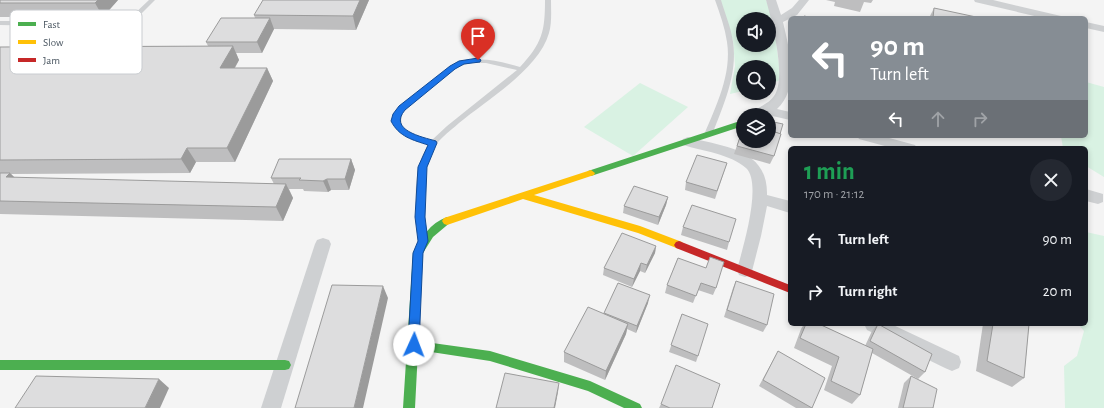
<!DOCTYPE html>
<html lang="en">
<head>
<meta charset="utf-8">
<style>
  :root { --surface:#171b24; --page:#242831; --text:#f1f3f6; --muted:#9ea1a6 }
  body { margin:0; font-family:"Alegreya Sans",sans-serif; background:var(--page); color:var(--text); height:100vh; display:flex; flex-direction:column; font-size:15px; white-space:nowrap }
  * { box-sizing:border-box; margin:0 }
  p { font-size:13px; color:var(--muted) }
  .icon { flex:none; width:22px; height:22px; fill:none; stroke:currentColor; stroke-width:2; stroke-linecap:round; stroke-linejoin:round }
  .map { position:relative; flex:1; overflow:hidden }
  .drawer { position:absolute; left:788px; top:146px; width:300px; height:180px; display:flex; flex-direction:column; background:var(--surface); border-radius:6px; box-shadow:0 2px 6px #0003 }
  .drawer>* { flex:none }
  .guide { position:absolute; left:788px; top:16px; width:300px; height:122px; border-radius:6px; box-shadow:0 2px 6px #0003; background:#868d94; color:#fff; overflow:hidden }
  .controls { position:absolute; left:736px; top:12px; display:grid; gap:8px }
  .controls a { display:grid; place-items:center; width:40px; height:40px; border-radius:50%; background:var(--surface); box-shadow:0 2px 6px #0003; font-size:20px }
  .pin { position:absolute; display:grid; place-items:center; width:34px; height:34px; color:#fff; margin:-41px -17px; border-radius:50% 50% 50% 0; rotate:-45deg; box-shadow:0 0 4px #0007 }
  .pin .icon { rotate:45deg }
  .me { position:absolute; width:44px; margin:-22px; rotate:2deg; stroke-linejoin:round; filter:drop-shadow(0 0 3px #0008) }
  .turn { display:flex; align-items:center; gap:14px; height:84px; padding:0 16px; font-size:18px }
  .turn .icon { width:52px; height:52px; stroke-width:2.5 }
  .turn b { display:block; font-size:28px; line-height:34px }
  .lanes { display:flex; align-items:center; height:38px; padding:0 16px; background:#0003; justify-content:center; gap:20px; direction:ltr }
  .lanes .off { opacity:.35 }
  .round { display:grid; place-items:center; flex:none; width:42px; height:42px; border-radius:21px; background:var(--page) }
  .headline { display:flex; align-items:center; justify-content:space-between; height:68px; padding:0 16px }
  h1 { font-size:24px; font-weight:700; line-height:30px; color:#1e9e55 }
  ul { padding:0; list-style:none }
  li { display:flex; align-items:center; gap:12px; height:52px; padding:0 16px }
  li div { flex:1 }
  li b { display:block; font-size:15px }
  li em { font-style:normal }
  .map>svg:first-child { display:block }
</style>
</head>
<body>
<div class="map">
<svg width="1104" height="408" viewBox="0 0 1104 408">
  <rect width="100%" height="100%" fill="#f4f4f4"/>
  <g fill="#d9f2e3" fill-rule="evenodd">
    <path d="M720,0H766L773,18L781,80L769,84V67H743V91L730,94L735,66L733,41ZM743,19H769V45H743Z"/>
    <path d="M1086,82L1104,87V177L1086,166V148H1063L1061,136H1086Z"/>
    <path d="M640,83L688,107L633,156L584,127Z"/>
    <path d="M1086,232L1104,236V408H1065L1064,366L1077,356L1084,331L1078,324H1086Z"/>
  </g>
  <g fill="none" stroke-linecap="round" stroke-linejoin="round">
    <g fill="#ced0d2" fill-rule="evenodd">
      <path d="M149,0H155L135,20L113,46L111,47L108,45L128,21C85,27 43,26 0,25V21H100L131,17Z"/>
      <path d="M545,0H551C551,11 552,23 549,33C539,69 487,100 459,123C449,132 436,141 430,154C419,178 424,214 427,239L426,241H420C418,236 418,229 417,223C415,197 413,166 429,144C412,139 378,129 400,106C405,101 411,97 417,93C428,84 439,75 451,66C476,55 494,60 520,67C542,43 545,32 545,0ZM470,63H486L517,70L447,126L432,140C416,136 392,131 405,109L455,68Z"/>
      <path d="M715,0H721C725,14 731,27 733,42C738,74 723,106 712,135L708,137L704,135C716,106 732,74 727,42C725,28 720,14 715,0Z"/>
    </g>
    <g fill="#ced0d2" fill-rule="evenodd">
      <path d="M766,0H776L781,15L792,8L799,0H809L797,15L783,22C789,48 800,88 777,109L790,112V120L768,115H750C756,107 768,105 774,96C787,78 772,21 766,0Z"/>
      <path d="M974,0H993L1061,16L1062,18H1043L975,2Z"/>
      <path d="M1086,22L1104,26V32L1086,28Z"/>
      <path d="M857,136H882L915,145L917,148H892L859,139Z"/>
      <path d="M688,137C723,147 768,148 767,195L790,201V213L767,206L761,236L751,275L745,277L739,275L737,270C742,250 763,184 746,168C730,154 703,151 683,145L681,142L683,139Z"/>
      <path d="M1086,189L1103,194V202L1098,204L1086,201Z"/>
      <path d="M323,238L329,240L331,244L281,408H261L315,244L317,240Z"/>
      <path d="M864,324H891L959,356L961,362L959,368L952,371L945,368L867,330Z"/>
    </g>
    <g fill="#4caf50" fill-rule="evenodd">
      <path d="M743,120V126L594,175L591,176L587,173L588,171Z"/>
      <path d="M447,217L450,218L452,221L433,237L423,253L418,341L490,351L590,381L640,404L642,408H624L588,391L490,361L418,350L415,408H403L413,253C421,238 430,223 447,217Z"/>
      <path d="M0,360H285L289,361L291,365L289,369L285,370H0Z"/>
    </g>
    <path fill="#ffc107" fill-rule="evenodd" d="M591,170L595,173L594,175L534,195L640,226L682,242L684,245L682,248L679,249L638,233L523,199L447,225L444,224L442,221L444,218Z"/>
    <path fill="#c62828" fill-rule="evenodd" d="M679,241L790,285V293L676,248L674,245L676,242Z"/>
  </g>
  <g fill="#bebebf">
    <path d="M0,0H118L103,17H0Z"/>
    <path d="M369,0L356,30L274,29L262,53H236L239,60L235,68H267L273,81L235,162H196L190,173L11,174L15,178L274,184L271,178L351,159L355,170L349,190H331L328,192L304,191L303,189H289L293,198L283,221L0,214V47L208,46L206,42L255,18L254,15Z"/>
    <path d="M826,0H873L871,3L864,2L860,12L834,6L835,2Z"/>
    <path d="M934,8L976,18H930V16Z"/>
    <path d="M743,128L774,156L770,164L734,154Z"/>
    <path d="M727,163L715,199L685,190L686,182Z"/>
    <path d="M668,197L666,205L658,225L623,213L624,206Z"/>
    <path d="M683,227L729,242L727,250L681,235Z"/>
    <path d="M656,246L655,253L645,273L640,271L632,287L603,275L604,268Z"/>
    <path d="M678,258L716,288L713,295L698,290L693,303L665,293L667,285Z"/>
    <path d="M736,281L767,325L763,332L724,317L733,288Z"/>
    <path d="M648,303L636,333L627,329L626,334L605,380L564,362V352L604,314V313Z"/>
    <path d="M682,314L698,356L696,362L669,352Z"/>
    <path d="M804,324H819L865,346L872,331L878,324L925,372L918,379L872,353L860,395L852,404L824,390L832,366L794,348L801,329Z"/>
    <path d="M983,324H1029L1024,378L1012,387L976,371Z"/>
    <path d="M778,351L812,408H796L759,386Z"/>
    <path d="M911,376L933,408H898L904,383Z"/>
    <path d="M661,404L712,408H659Z"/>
  </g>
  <g fill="#9b9b9b">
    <path d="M98,0H118L103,17L95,3Z"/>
    <path d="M360,0H369L356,30L353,16Z"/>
    <path d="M270,18L274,29L262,53L257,42Z"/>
    <path d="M233,46L239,60L227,81L220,68Z"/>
    <path d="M267,68L273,81L235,162L227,148Z"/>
    <path d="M187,148L196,162L190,173L181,159Z"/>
    <path d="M351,159L355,170L349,190L345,179Z"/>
    <path d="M10,173L24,187L6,177Z"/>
    <path d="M327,179L331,190L328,192L323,181Z"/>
    <path d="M286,184L293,198L283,221L276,207Z"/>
    <path d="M668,197L666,205L658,225L659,217Z"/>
    <path d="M656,246L655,253L645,273L647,265Z"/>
    <path d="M641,263L640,271L632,287L634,279Z"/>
    <path d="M383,286L388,298L363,408H354Z"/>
    <path d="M650,295L648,303L636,333L637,326Z"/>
    <path d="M628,324L626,334L605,380L606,371Z"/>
    <path d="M159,379L169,388L160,408H145Z"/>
    <path d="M559,383L558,392L555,408H554Z"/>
  </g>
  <g fill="#ddddde" stroke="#9b9b9b">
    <path d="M0,0H98L95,3H0Z"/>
    <path d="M263,0H360L353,16L254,15Z"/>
    <path d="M934,8L976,17V18H933Z"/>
    <path d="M804,16L814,18H804Z"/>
    <path d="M221,18H270L257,42H206Z"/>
    <path d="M233,46L220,68H267L227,148H187L181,159L0,160V47Z"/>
    <path d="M769,121L783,124L780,134L769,130Z"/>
    <path d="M743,128V141H769V130L781,134L774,156L737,146Z"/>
    <path d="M697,155L727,163L717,191L686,182Z"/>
    <path d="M279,159H351L345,179H327L323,181L299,180L301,178H271Z"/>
    <path d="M0,173H10L6,177L286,184L276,207L0,201Z"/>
    <path d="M634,186L668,197L659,217L624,206Z"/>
    <path d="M692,205L736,219L729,242L683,227Z"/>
    <path d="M622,233L656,246L647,265L641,263L634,279L604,268Z"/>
    <path d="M710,257L724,262L716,288L701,283L696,296L667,285L678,258L706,268Z"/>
    <path d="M736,281L774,294L767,325L727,310Z"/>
    <path d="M618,283L650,295L637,326L604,313Z"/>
    <path d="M332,285L383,286L354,408H295Z"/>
    <path d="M588,307L628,324L606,371L564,352Z"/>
    <path d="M682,314L708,324L698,356L671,345Z"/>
    <path d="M806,324H819L873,349L860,395L831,381L839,357L800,338Z"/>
    <path d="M878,324L932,354L925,372L870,341Z"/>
    <path d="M993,324H1029L1024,378L987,361Z"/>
    <path d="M778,351L825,378L812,408L763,380Z"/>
    <path d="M676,365L720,384L712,408H670L661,404Z"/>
    <path d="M505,373L559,383L554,408H496Z"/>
    <path d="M36,376L159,379L145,408H15Z"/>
    <path d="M911,376L937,389L933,408H903Z"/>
  </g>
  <path fill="#1a73e8" stroke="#114b97" d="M478,58L481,60L480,62L464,64L455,69L405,110C388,130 422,137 436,141L437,143L427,167L425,217L428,241L423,253L419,345L418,348L414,350L410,348L408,345L413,253L418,241L415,217L418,167L428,145C413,140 399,137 391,121L393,114L399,106L450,66L459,61Z"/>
  <rect x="10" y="10" width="132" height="64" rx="6" fill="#fff" stroke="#c9ccd0" stroke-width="1"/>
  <rect x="18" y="22" width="18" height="4" fill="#4caf50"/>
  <rect x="18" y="40" width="18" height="4" fill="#ffc107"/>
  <rect x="18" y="58" width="18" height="4" fill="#c62828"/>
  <g font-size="11" fill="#4a5661">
    <text x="43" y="28">Fast</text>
    <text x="43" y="46">Slow</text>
    <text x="43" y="64">Jam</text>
  </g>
</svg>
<div class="controls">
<a><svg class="icon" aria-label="sound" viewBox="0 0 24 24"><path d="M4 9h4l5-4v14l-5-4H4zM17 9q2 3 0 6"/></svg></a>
<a><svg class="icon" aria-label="search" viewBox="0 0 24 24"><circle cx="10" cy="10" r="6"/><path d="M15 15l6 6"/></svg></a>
<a><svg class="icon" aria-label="layers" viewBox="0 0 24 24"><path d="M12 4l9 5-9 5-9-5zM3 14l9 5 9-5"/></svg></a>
</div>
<div class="pin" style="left:478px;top:60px;background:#d93025"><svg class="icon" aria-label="arrive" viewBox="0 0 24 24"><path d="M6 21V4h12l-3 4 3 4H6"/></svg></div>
<svg class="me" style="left:414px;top:345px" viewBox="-20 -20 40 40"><circle r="19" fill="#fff"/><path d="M0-13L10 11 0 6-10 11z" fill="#1a73e8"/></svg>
<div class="guide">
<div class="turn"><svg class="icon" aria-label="left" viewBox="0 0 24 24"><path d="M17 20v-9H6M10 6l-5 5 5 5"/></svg><div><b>90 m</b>Turn left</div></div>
<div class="lanes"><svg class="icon" aria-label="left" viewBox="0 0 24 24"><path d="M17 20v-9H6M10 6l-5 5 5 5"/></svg><svg class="icon off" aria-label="ahead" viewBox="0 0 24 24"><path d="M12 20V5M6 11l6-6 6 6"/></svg><svg class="icon off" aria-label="right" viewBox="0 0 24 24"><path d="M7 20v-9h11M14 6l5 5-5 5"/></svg></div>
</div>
<section class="drawer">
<div class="headline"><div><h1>1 min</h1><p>170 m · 21:12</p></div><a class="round"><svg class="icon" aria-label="close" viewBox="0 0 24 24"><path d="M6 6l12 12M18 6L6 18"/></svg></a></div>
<ul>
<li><svg class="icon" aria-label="left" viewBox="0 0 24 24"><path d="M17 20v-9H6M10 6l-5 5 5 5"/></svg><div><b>Turn left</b></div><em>90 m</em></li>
<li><svg class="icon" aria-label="right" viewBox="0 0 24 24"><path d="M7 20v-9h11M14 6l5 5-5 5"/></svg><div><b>Turn right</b></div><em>20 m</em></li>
</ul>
</section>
</div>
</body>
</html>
